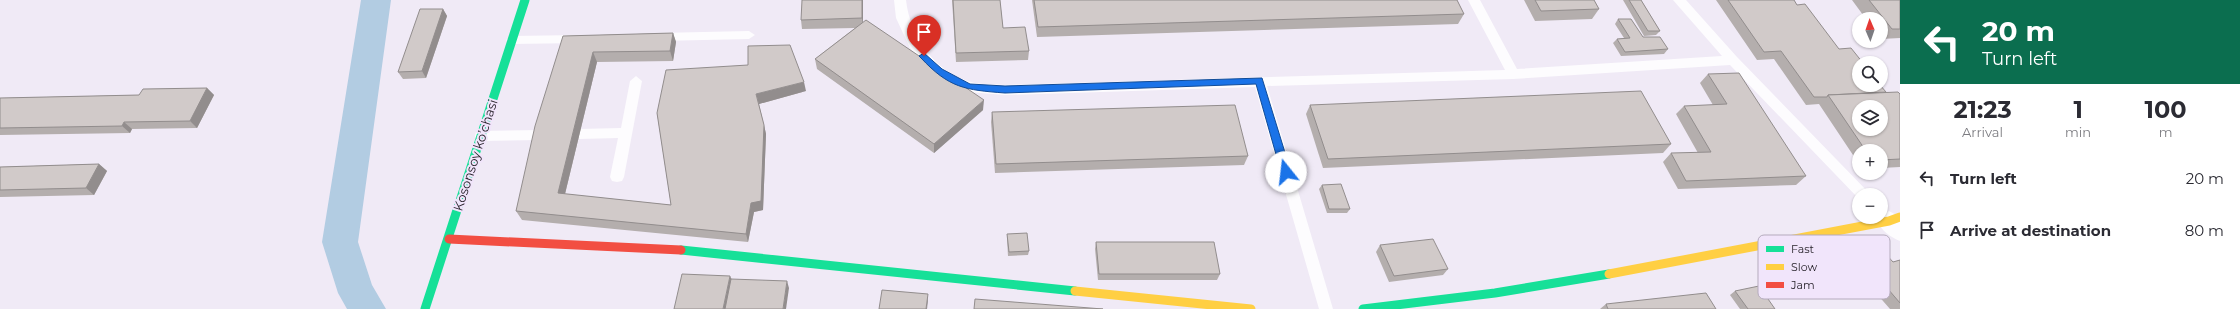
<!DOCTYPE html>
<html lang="en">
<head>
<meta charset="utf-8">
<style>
  :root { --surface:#fff; --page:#f2f2f3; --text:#2b2b33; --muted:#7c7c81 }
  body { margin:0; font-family:Montserrat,sans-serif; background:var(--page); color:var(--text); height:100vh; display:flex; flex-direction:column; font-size:15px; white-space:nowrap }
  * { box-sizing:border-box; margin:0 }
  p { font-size:13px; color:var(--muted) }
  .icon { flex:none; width:22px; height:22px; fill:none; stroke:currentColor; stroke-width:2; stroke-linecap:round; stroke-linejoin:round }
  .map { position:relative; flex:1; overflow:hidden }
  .details { display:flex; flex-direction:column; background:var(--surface); width:340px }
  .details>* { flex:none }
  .hud { background:#0b6e4f; color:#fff; overflow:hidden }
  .needle { width:26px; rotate:358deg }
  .buttons { position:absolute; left:1852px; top:12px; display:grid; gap:8px }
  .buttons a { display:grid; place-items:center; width:36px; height:36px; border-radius:50%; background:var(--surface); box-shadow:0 1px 3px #0004; font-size:20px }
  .pin { position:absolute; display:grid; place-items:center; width:34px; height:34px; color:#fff; margin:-41px -17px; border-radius:50% 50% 50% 0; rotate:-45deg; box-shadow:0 0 4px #0007 }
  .pin .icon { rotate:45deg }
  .me { position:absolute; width:44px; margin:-22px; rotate:344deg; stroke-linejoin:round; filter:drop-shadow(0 0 3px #0008) }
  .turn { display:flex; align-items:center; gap:14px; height:84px; padding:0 16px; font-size:18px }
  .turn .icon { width:52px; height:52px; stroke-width:2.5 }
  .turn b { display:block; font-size:28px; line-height:34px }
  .eta { display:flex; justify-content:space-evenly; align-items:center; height:68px; text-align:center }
  .eta b { font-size:24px; font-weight:700; line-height:28px }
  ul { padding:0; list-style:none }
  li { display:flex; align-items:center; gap:12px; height:52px; padding:0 16px }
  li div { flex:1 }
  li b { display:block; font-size:15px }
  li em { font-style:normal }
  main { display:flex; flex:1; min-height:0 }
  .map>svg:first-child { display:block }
</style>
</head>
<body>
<main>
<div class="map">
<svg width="1900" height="309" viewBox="0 0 1900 309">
  <rect width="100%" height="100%" fill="#f0eaf6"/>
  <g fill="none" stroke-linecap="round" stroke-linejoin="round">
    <path fill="#b2cce2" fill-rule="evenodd" d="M361,0H391L358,242L372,285L386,309H347L338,293L322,242Z"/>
    <g fill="#fdfcfe" fill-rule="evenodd">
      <path d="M894,0H906C910,36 934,72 971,82C981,85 994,84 1005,85L1505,70L1468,0H1480L1517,69L1722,56L1673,0H1686L1737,57L1871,195H1859V199L1730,65L1513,79L1267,86L1333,309H1319L1255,87L1005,95L969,92L935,75L910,48L896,18Z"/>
      <path d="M749,31L755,35L749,39L658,41L652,37L658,33Z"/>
      <path d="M580,35L586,39L580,43L512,44L506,40L512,36Z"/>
      <path d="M636,76L642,81L624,177L622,181L617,182L612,181L610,177L618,138L579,139L574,138L573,134L574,130L579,129L621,128L630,81Z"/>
      <path d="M540,130L545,131L546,135L545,139L540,140L481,141L476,140L475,136L476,132L481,131Z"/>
    </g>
    <path fill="#fdfcfe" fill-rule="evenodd" d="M1889,211L1900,217V241C1890,237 1882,231 1877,221L1881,214Z"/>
    <g stroke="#16e098" stroke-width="9">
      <path d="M681,250L1075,291"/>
      <path d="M425,309L525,0"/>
      <path d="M1363,309L1495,293L1609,274"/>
    </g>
    <g stroke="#ffcf43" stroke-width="9">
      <path d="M1609,274L1889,221L1900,217"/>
      <path d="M1075,291L1251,309"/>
    </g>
    <path stroke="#f24e42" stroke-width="9" d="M449,239L681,250"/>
  </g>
  <g fill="#b4aead">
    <path d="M863,0V22L983,110L934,153L817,69L815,59L855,28L802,29L801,20Z"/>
    <path d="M952,0H1000L1003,28L1029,51L1028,60L956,62Z"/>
    <path d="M1032,0H1457L1464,14L1458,24L1037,37Z"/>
    <path d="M1524,0H1594L1599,9L1592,19L1535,21Z"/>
    <path d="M1623,0H1641L1660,31L1656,35L1644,36Z"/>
    <path d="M1716,0H1794L1797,5L1839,49L1886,92L1900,94V167L1881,168V151H1859V164L1819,104L1806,105L1774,59L1757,60Z"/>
    <path d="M1852,0H1900V38L1881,39V19H1866Z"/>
    <path d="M443,9L447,16L426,78L403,79L398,72Z"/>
    <path d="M1618,19L1643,37L1668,49L1664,54L1621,56L1613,43L1617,39L1624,38L1615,24Z"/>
    <path d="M673,33L676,42L673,61L597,62L565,194L671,205L657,113L806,91L759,104L766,134L763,210L754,212L748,242L522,220L516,211L563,36Z"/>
    <path d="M1708,74L1806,176L1796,185L1678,189L1663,162L1671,153H1698L1676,114L1684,106L1713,105L1700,83Z"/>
    <path d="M207,88L214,95L197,128L132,129L130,133L0,135V98L139,95Z"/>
    <path d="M1310,105L1671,144L1663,153L1323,168L1306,114Z"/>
    <path d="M992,112L1248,156L1244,165L995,173L991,122Z"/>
    <path d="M99,164L107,171L94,195L0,197V167Z"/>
    <path d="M1322,185L1350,209L1347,213H1327L1319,189Z"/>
    <path d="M1007,234L1029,251L1028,255L1008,256L1007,238Z"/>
    <path d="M1096,242L1220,274L1217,280H1098L1095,249Z"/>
    <path d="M1380,245L1448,269L1443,275L1389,282L1376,252Z"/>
    <path d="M1852,247L1893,262L1900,260V309H1890L1842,254Z"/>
    <path d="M1735,291L1775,309H1740L1730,295Z"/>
    <path d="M1606,304L1716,309H1600Z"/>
  </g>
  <g fill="#928d8d">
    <path d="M862,0H863V27L862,18Z"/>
    <path d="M443,9L447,16L426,78L422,71Z"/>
    <path d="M673,33L676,42L673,61L670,51Z"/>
    <path d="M593,52L597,62L563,202L558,193Z"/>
    <path d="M804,82L806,91L759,104L756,94Z"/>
    <path d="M207,88L214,95L197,128L190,121Z"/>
    <path d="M984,100L983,110L934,153V144Z"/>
    <path d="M124,122L132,129L130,133L122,126Z"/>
    <path d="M764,125L766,134L763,210L754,212L748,242L746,234Z"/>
    <path d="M99,164L107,171L94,195L86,188Z"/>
    <path d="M730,276L733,282L727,309H723Z"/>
    <path d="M787,281L789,288L786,309H783Z"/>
    <path d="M928,294V300L927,309H926Z"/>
  </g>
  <g fill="#d1cac9" stroke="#928d8d" fill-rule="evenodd">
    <path d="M802,0H862V18L801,20Z"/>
    <path d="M953,0H1000L1003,28L1025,27L1029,51L956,53Z"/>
    <path d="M1034,0H1457L1464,14L1038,27Z"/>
    <path d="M1535,0H1594L1599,9L1541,11Z"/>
    <path d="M1629,0H1641L1660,31H1648Z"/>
    <path d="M1728,0H1794L1797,5L1805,4L1839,49L1851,48L1863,63H1859V85H1880L1886,92L1828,95L1827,97H1814L1781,51L1764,52Z"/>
    <path d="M1869,0H1900V29H1892Z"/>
    <path d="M420,9H443L422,71L398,72Z"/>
    <path d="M1618,19H1631L1643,37H1660L1668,49L1625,52L1617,39L1630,38Z"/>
    <path d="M866,20L984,100L934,144L815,59Z"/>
    <path d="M673,33L670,51L593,52L558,193L671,205L657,113L666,70L748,65V46L790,45L804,82L756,94L764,125L761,201L751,203L746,234L516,211L535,126L563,36Z"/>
    <path d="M1739,73L1806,176L1686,181L1671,153L1711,152L1684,106L1727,104L1708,74Z"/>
    <path d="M207,88L190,121L124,122L122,126L0,128V98L139,95L143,89Z"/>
    <path d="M1641,91L1671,144L1328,159L1310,105Z"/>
    <path d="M1898,92L1900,94V159L1881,160V151H1866L1828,95ZM1859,107H1881V129H1859Z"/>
    <path d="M1235,105L1248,156L996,164L992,112Z"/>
    <path d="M99,164L86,188L0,190V167Z"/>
    <path d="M1341,184L1350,209H1329L1322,185Z"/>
    <path d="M1027,233L1029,251L1009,252L1007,234Z"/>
    <path d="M1433,239L1448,269L1394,276L1380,245Z"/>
    <path d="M1096,242H1214L1220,274H1099Z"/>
    <path d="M1875,242L1893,262L1900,260V303L1852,247Z"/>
    <path d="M682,274L730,276L723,309H674Z"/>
    <path d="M731,279L787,281L783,309H725Z"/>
    <path d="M1759,286L1775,309H1748L1735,291Z"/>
    <path d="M882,290L928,294L926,309H879Z"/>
    <path d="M1706,293L1716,309H1608L1606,304Z"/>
    <path d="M975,299L1103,309H974Z"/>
  </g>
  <path fill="#1a73e8" stroke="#114b97" d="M924,53L942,69L970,84L1005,86L1262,78L1291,172L1286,176L1281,172L1256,84L1005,93C965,90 949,88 921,58L919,56Z"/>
  <g text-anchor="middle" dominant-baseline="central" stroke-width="4" stroke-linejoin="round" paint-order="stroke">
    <g font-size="13" fill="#2a252d" stroke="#f1e5fb">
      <text transform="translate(475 155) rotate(-72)">Kosonsoy ko’chasi</text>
    </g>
  </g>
  <rect x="1758" y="235" width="132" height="64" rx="6" fill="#f1e5fb" stroke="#b5abbd" stroke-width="1"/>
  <rect x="1766" y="246" width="18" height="6" fill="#16e098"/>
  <rect x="1766" y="264" width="18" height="6" fill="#ffcf43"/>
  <rect x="1766" y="282" width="18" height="6" fill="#f24e42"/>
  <g font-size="11" fill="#2a252d">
    <text x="1791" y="253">Fast</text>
    <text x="1791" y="271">Slow</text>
    <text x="1791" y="289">Jam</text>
  </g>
</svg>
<div class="buttons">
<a><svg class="needle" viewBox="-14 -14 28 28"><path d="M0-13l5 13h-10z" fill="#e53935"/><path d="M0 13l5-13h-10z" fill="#7c7c81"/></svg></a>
<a><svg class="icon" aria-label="search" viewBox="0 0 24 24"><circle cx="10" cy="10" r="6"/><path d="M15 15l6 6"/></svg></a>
<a><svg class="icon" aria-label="layers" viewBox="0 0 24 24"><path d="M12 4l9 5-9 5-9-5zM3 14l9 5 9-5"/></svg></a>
<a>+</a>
<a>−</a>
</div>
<div class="pin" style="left:924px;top:56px;background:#d93025"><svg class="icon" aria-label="arrive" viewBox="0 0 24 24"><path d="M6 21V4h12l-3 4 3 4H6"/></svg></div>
<svg class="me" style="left:1286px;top:172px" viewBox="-20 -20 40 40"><circle r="19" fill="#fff"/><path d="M0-13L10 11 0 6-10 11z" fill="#1a73e8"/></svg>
</div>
<section class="details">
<div class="hud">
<div class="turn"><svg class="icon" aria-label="left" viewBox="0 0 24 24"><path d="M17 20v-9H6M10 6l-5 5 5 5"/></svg><div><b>20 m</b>Turn left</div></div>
</div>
<div class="eta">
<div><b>21:23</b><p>Arrival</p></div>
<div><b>1</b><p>min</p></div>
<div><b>100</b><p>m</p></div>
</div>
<ul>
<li><svg class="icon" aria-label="left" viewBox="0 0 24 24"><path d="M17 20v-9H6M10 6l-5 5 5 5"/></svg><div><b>Turn left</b></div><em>20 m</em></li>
<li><svg class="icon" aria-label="arrive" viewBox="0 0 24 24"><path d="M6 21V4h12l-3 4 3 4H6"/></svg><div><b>Arrive at destination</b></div><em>80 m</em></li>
</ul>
</section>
</main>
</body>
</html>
